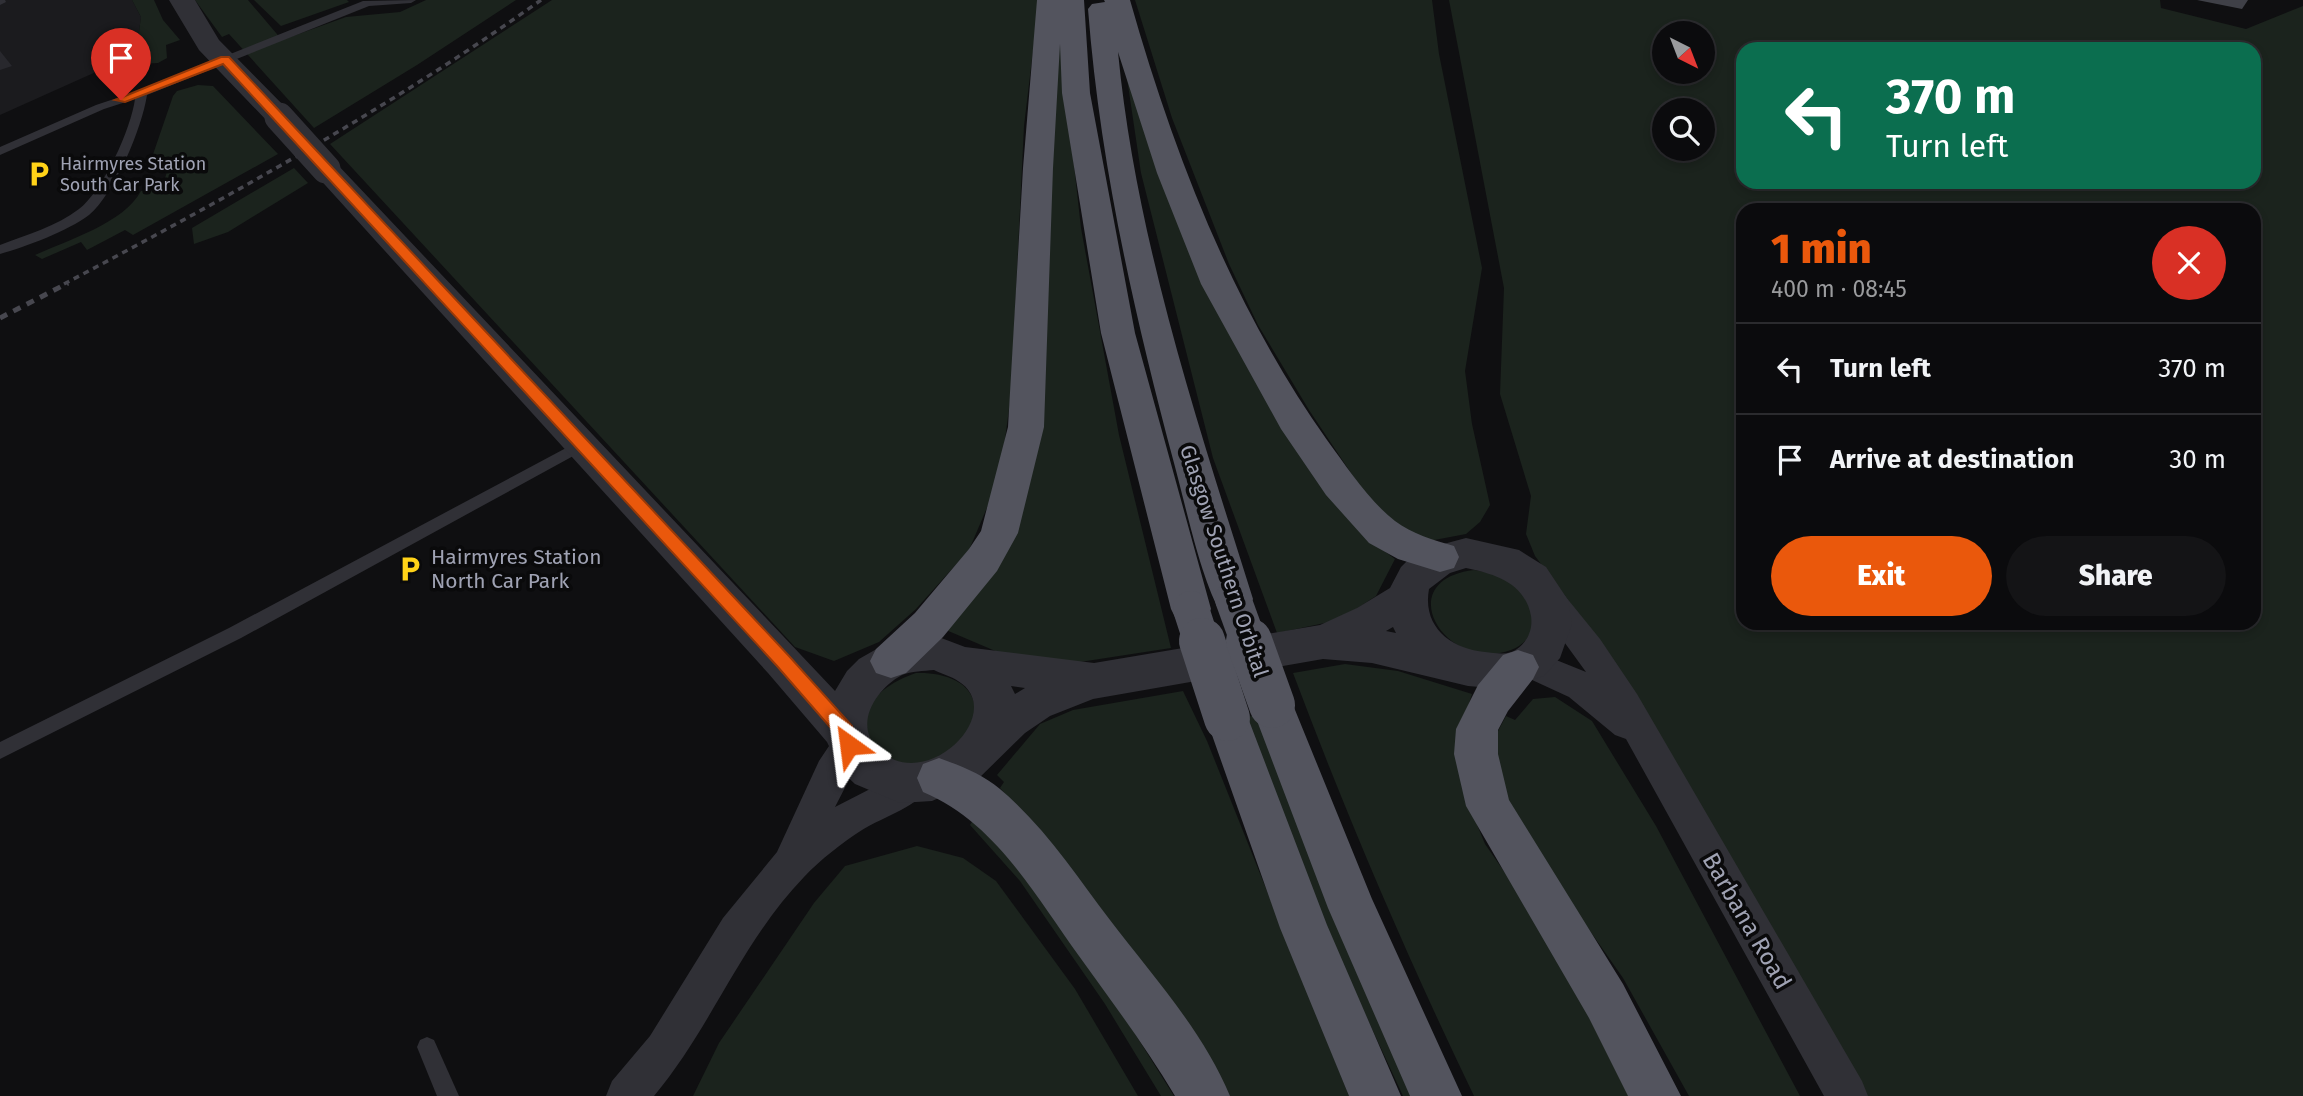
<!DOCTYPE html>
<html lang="en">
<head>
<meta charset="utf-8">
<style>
  :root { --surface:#0b0b0d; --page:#141416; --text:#f1f3f6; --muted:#9a9b9d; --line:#2b2b2e; --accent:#ea580c }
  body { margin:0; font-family:"Fira Sans",sans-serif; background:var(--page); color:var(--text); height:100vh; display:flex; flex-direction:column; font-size:26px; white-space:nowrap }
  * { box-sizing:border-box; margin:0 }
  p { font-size:23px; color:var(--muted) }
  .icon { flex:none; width:38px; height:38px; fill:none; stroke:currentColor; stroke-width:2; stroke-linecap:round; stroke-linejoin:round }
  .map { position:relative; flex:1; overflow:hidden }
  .details { position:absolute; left:1736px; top:203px; width:525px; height:427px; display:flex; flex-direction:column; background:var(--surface); border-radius:21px; box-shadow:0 4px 10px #0003,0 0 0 2px var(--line) }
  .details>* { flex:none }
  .top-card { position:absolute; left:1736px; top:42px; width:525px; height:147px; border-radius:21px; box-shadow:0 4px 10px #0003,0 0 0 2px var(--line); background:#0b6e4f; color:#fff; overflow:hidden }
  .needle { width:46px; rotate:138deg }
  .controls { position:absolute; left:1652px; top:21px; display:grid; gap:14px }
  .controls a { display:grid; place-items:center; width:63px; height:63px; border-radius:50%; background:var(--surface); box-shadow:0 4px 10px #0003,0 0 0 2px var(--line); font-size:35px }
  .pin { position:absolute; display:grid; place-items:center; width:60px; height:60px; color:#fff; margin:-72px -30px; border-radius:50% 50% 50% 0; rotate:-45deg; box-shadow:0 0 7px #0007 }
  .pin .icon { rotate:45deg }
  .me { position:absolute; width:77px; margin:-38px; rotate:329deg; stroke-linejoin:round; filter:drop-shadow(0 0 5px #0008) }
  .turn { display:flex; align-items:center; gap:24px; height:147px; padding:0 35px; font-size:32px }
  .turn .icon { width:91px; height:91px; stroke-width:2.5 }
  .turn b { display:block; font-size:49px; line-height:60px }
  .round { display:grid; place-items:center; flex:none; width:74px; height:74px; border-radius:37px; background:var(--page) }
  .head { display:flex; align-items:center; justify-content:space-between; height:119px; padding:0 35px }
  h1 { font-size:42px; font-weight:800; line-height:52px; color:var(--accent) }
  .cta { display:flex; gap:14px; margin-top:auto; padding:14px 35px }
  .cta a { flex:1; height:80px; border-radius:42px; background:var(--accent); color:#fff; font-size:28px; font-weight:800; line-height:80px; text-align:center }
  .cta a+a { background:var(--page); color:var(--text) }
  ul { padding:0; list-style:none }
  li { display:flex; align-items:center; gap:21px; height:91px; padding:0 35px; border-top:2px solid var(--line) }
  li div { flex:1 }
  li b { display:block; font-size:26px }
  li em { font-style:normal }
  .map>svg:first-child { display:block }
</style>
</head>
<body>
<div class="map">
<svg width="2303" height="1096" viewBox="0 0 2303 1096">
  <rect width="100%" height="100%" fill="#0f0f11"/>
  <path fill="#1b1b1e" d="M0,0H132L141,17L136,54L0,115Z"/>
  <g fill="#1b231d" fill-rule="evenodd">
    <path d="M132,0H154L163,20L180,40L166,45L167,58L158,63L140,64L136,54L141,17Z"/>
    <path d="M195,0H248L282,40L346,17L400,12L426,0H516L417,65L314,128L229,34L222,37Z"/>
    <path d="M254,0H347L349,2L281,26Z"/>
    <path d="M552,0H1039L1024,126L1011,394L1000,477L969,550L916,609L879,642L834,661L795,647L330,144Z"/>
    <path d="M1135,0H1432L1439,54L1482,268L1465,371L1472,424L1490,505L1480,522L1466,534L1429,541L1415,540L1367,497L1309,410L1258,325L1229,264L1172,118Z"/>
    <path d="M1449,0H2160L2161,8L2246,29L2303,6V1096H1864L1571,604L1535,556L1526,534L1531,496L1500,394L1504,288ZM1664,33H1703V72H1664ZM1743,49H2254V182H1743ZM1664,110H1703V149H1664ZM1743,210H2254V623H1743Z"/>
    <path d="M1060,40L1081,228L1119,435L1171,648L1067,664L1000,653L946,630L993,563Z"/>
    <path d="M1124,58L1169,188L1368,539L1395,559L1376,596L1339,620L1277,633L1213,458L1141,173Z"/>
    <path d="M198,85L213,86L278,154L133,235L125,230L87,250L81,242L42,259L35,255C68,240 124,223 141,191L162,187L169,166L148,169L173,96L177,91Z"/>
    <path d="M294,168L308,183L228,232L194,244L192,228Z"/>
    <path d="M1474,570C1485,572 1496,573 1506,578C1532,594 1547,636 1511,650C1445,674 1389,580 1474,570Z"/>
    <path d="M1345,664L1398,671L1472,694L1458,738L1462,788L1485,844L1535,916L1638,1096H1474C1407,957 1347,817 1293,673Z"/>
    <path d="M916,673C941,672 974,680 975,710C976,720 970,733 967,742L918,768L884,759C879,751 868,740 866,731C860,700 892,681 916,673Z"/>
    <path d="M1183,691L1207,741L1349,1096H1222L1039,833L1000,788L1004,782L997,775L1040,724L1073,710Z"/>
    <path d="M1555,697L1592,721L1656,826L1800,1096H1689L1623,978L1506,811L1493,771L1498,731L1506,716L1515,720L1533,699Z"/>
    <path d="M1261,714L1415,1096H1403L1335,949L1242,718Z"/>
    <path d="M973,820C1056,899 1113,1000 1174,1096H1161L1105,1004L1020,881L970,825Z"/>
    <path d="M917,846L963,858L996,881L1075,989L1138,1096H693L719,1043L814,903L845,866Z"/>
  </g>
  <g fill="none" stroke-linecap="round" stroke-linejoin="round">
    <g fill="#303036" fill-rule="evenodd">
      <path d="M0,0H5L6,2L0,5Z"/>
      <path d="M416,0L411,3L369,6L147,95C142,128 115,193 89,215C68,231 25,247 0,254V245C26,235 57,226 79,209C103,191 131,129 135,99L104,109L0,155V147L96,105L138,91L363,1Z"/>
      <path d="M581,440L586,441L588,445L586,449L241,638L0,759V742L229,628Z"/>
      <path d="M427,1037L434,1040L459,1096H437L417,1047L420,1040Z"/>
    </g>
    <g fill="#303036" fill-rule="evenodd">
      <path d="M1546,582L1557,586L1600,639L1637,694L1862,1081L1868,1096H1824L1626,739L1615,735L1569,697L1517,673L1512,663L1517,653L1529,649L1586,672L1530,595L1535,586Z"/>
      <path d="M849,729L861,734L867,745L835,807L913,767L926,771L931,783C920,807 884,816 862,830C843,842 820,860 804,877C742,941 711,1028 654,1096H606L612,1081L650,1036L723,918L777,852L819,761L837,734Z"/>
    </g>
    <g fill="#303036" fill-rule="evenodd">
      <path d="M169,0H195L219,40L289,111L293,117L289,123L279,125L269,123L199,50Z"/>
      <path d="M326,160L336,163L835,691L847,671L859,659L880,647L912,638L936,636L965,647L1094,663L1320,625L1357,608L1390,588L1401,567L1410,558L1436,546L1466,538L1519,550L1546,567L1568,600L1572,624L1560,658L1544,676L1503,689L1468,686L1372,663L1323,659L1093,699L1050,716L1025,733L976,781L932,801L900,803L855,784L841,771L827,742L768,673L316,175L311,169L316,163ZM1466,568C1495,574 1525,583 1531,616C1533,629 1528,641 1517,649C1508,656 1496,653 1485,652C1451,649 1422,627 1429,589L1450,573ZM1393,627L1396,633L1386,631ZM934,670C942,674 951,676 958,681C1009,712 926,796 878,749C853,724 876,689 902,675C911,671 924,671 934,670ZM1011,686L1025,688L1015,694Z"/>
    </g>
    <g fill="#53545e" fill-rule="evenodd">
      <path d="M1037,0H1084L1090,93L1135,333L1211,609L1205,621L1191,625L1177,621L1171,609L1101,333L1062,93L1060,44L1053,168L1044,427L1018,533L997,571L943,637L906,673L891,678L876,673L870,661L876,649L915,613L969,549L981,531L1008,427L1023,168Z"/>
      <path d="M1104,0H1130C1174,155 1233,307 1327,440C1347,467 1368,500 1395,521C1412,534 1434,540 1454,546L1459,557L1454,568L1440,572L1398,559L1369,543L1326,495L1281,429L1201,284L1157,173L1118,52C1136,239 1197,421 1253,599L1247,610L1233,615L1219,610C1199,571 1186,507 1174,463C1134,313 1100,164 1088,9L1092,4L1105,2Z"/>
      <path d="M1518,650L1533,655L1539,667L1533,679L1508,711L1498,730V754L1509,800L1623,984L1681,1096H1628L1589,1018L1466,806L1454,754L1456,729L1478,685L1503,655Z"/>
      <path d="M1272,687L1287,692L1293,705L1372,899L1462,1096H1410L1328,908L1251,705L1257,692Z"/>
      <path d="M1227,699L1242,705L1248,718L1327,925L1401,1096H1349L1280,928L1206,718L1212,705Z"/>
      <path d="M939,758C961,766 982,774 1000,789C1044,826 1076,875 1110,920C1152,975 1203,1031 1230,1096H1175C1146,1047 1112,1002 1079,956C1035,895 995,822 923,792L917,778L923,764Z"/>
    </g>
    <path stroke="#47474f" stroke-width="3.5" stroke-dasharray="6 5" stroke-linecap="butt" d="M64,284C227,198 391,107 541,0"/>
    <path stroke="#47474f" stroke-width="5" stroke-dasharray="8 7" stroke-linecap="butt" d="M0,318L68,283"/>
    <path stroke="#303036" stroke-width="29" d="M279,117L326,169"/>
    <g stroke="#53545e" stroke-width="36">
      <path d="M1233,599L1249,643"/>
      <path d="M1191,609L1202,643"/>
    </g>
    <g stroke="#53545e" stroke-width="46">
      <path d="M1202,641L1227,718"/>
      <path d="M1249,641L1272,705"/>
    </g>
  </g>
  <path fill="#3f4047" d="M2197,0H2248L2242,9Z"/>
  <path fill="#28282d" d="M0,51L12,66L0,70Z"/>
  <path fill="#ea580c" stroke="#983908" stroke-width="2" d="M221,57H229L789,656L852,726L858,745L855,750L849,753L842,750L837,735L777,666L223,64L125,102L115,100Z"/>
  <defs>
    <g id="parking-bare" transform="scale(2.1)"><path d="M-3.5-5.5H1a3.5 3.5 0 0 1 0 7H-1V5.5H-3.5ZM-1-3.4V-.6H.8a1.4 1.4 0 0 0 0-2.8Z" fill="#ffd218" stroke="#0a0a0b" stroke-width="2.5" paint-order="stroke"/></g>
  </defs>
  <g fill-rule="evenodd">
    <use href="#parking-bare" x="39" y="174"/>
    <use href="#parking-bare" x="410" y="569"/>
  </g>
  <g text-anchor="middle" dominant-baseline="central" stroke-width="7" stroke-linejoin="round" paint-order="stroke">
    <g font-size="18" fill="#9fa2b3" stroke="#0a0a0b" text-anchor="start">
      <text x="60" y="164">Hairmyres Station<tspan x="60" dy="21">South Car Park</tspan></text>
    </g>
    <g font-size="21" fill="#9fa2b3" stroke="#0a0a0b" text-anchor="start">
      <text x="431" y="557">Hairmyres Station<tspan x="431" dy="24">North Car Park</tspan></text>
    </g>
    <g font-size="21" fill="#9fa2b3" stroke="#0a0a0b">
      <text transform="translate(1224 561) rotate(72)">Glasgow Southern Orbital</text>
    </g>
    <g font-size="24" fill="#9fa2b3" stroke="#0a0a0b">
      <text transform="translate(1747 921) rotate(60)">Barbana Road</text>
    </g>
  </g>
</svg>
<div class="controls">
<a><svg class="needle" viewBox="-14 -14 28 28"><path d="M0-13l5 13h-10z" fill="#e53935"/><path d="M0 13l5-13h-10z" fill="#9a9b9d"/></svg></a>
<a><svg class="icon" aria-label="search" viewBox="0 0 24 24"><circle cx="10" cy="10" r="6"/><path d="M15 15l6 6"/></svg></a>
</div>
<div class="pin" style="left:121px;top:100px;background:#d93025"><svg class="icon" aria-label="arrive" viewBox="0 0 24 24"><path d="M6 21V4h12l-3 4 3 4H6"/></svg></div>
<svg class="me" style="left:849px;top:745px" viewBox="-20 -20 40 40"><path d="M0-17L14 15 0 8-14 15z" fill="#ea580c" stroke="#fff" stroke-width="4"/></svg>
<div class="top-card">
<div class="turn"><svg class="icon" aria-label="left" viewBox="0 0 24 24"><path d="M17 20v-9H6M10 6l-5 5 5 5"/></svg><div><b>370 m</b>Turn left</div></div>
</div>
<section class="details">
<div class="head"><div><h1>1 min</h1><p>400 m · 08:45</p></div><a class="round" style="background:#d93025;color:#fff"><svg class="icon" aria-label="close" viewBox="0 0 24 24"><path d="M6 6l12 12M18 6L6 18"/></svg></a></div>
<ul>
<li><svg class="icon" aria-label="left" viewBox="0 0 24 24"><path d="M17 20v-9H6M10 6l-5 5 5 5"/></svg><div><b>Turn left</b></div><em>370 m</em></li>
<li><svg class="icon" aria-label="arrive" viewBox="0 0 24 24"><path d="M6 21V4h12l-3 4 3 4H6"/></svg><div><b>Arrive at destination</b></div><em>30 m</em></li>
</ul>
<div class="cta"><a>Exit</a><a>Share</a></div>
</section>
</div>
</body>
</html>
